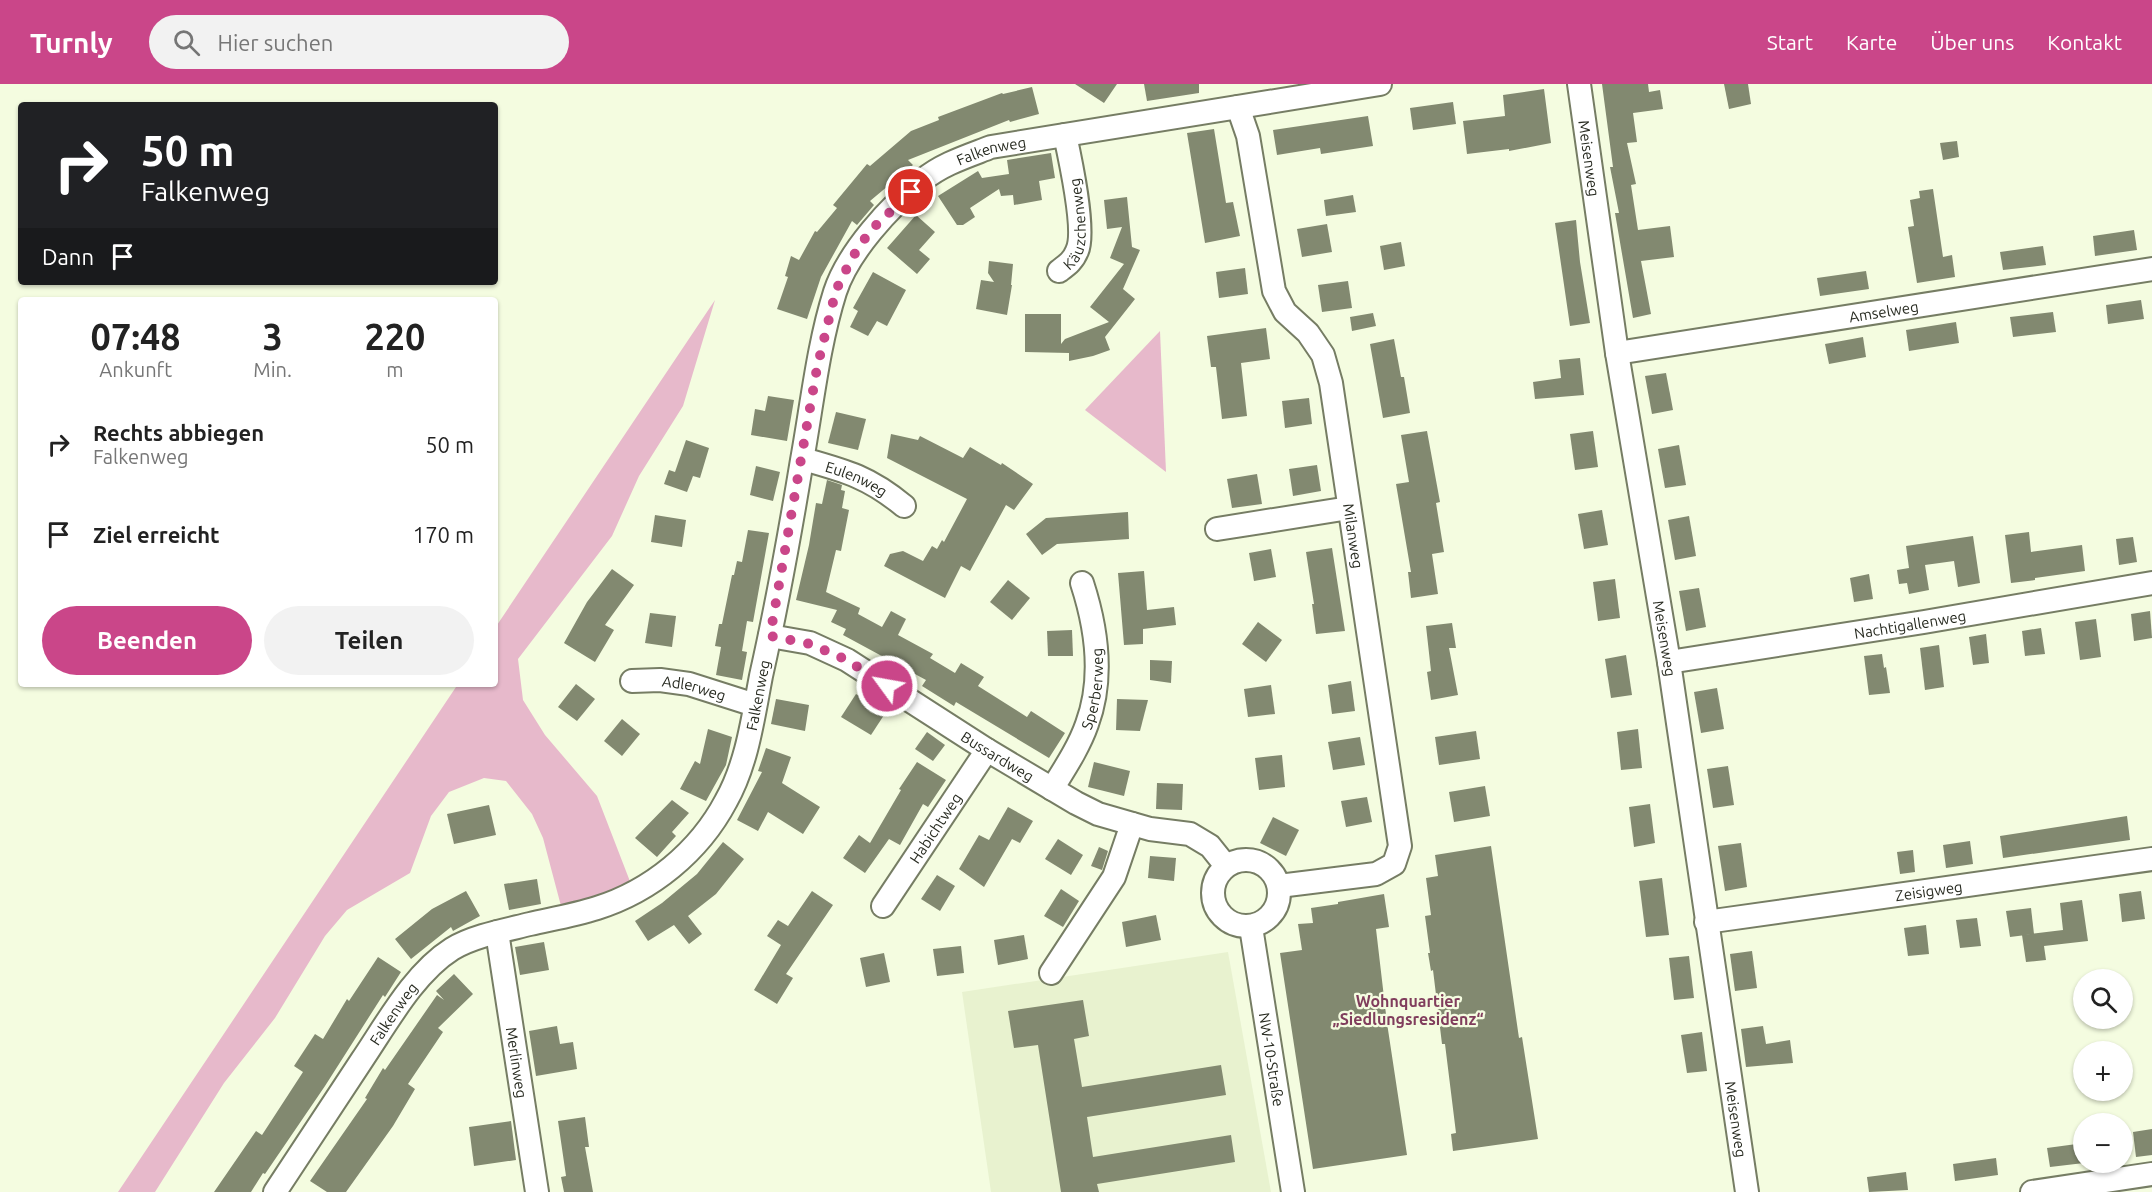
<!DOCTYPE html>
<html lang="de">
<head>
<meta charset="utf-8">
<style>
  :root { --surface:#fff; --page:#f2f2f2; --text:#222; --muted:#767676; --accent:#ca4689 }
  body { margin:0; font-family:Ubuntu,sans-serif; background:var(--page); color:var(--text); height:100vh; display:flex; flex-direction:column; font-size:22px; white-space:nowrap }
  * { box-sizing:border-box; margin:0 }
  p { font-size:20px; color:var(--muted) }
  .icon { flex:none; width:33px; height:33px; fill:none; stroke:currentColor; stroke-width:2; stroke-linecap:round; stroke-linejoin:round }
  .map { position:relative; flex:1; overflow:hidden }
  .details { position:absolute; left:18px; top:213px; width:480px; height:390px; display:flex; flex-direction:column; background:var(--surface); border-radius:6px; box-shadow:0 2px 4px #0004 }
  .details>* { flex:none }
  .banner { position:absolute; left:18px; top:18px; width:480px; height:183px; border-radius:6px; box-shadow:0 2px 4px #0004; background:#202124; color:#fff; overflow:hidden }
  .tools { position:absolute; left:2073px; top:885px; display:grid; gap:12px }
  .tools a { display:grid; place-items:center; width:60px; height:60px; border-radius:50%; background:var(--surface); box-shadow:0 2px 4px #0004; font-size:30px }
  .pin { position:absolute; display:grid; place-items:center; width:51px; height:51px; color:#fff; margin:-26px; border:3px solid #fff; border-radius:50%; box-shadow:0 2px 6px #0007 }
  .me { position:absolute; width:66px; margin:-33px; rotate:302deg; stroke-linejoin:round; filter:drop-shadow(0 0 4px #0008) }
  .turn { display:flex; align-items:center; gap:21px; height:126px; padding:0 24px; font-size:27px }
  .turn .icon { width:78px; height:78px; stroke-width:2.5 }
  .turn b { display:block; font-size:42px; line-height:51px }
  .then { display:flex; align-items:center; height:57px; padding:0 24px; background:#0003; gap:12px; font-size:22px }
  .eta { display:flex; justify-content:space-evenly; align-items:center; height:102px; text-align:center }
  .eta b { font-size:36px; font-weight:600; line-height:42px }
  .button { display:flex; gap:12px; margin-top:auto; padding:12px 24px }
  .button a { flex:1; height:69px; border-radius:36px; background:var(--accent); color:#fff; font-size:24px; font-weight:600; line-height:69px; text-align:center }
  .button a+a { background:var(--page); color:var(--text) }
  ul { padding:0; list-style:none }
  li { display:flex; align-items:center; gap:18px; height:90px; padding:0 24px }
  li div { flex:1 }
  li b { display:block; font-size:22px }
  li em { font-style:normal }
  header { display:flex; align-items:center; gap:36px; box-sizing:border-box; height:84px; padding:0 30px; background:var(--accent); color:#fff }
  header strong { font-size:28px }
  nav { display:flex; gap:33px; margin-inline-start:auto; font-size:21px }
  .search { width:420px; height:54px; background:var(--page); display:flex; align-items:center; gap:15px; box-sizing:border-box; padding:0 21px; border-radius:33px; color:var(--muted); font-size:22px }
  .map>svg:first-child { display:block }
</style>
</head>
<body>
<header>
<strong>Turnly</strong>
<div class="search"><svg class="icon" aria-label="search" viewBox="0 0 24 24"><circle cx="10" cy="10" r="6"/><path d="M15 15l6 6"/></svg>Hier suchen</div>
<nav><a>Start</a><a>Karte</a><a>Über uns</a><a>Kontakt</a></nav>
</header>
<div class="map">
<svg width="2152" height="1108" viewBox="0 0 2152 1108">
  <rect width="100%" height="100%" fill="#f4fce0"/>
  <path fill="#e8f2cf" d="M1228,868L1271,1108H991L962,908Z"/>
  <g fill="#e7b9cb">
    <path d="M715,216L683,322L639,392L612,452L518,575L523,616L545,651L597,712L631,800L593,816L561,822L543,754L532,730L506,697L484,694L449,708L431,732L410,789L347,826L325,852L275,934L224,999L155,1108H118L458,600H495V544Z"/>
    <path d="M1160,247L1166,388L1085,326Z"/>
  </g>
  <g fill="#828970">
    <path d="M1075,0H1117L1104,19Z"/>
    <path d="M1144,0H1199V9L1147,17Z"/>
    <path d="M1602,0H1648L1649,8L1660,6L1663,25L1633,29L1637,58L1627,59L1636,100L1631,101L1638,146L1670,142L1674,173L1641,177L1651,230L1633,234L1615,129H1619L1610,83H1613Z"/>
    <path d="M1724,0H1748L1751,20L1729,25Z"/>
    <path d="M1032,3L1039,30L1010,38L1009,36L908,76L913,81L870,117L874,121L857,141L852,137L821,193L807,235L777,225L788,193L785,192L791,172L799,176L815,147L817,148L837,124L833,121L867,80L870,82L911,47L939,36L938,33L1002,9L1003,10Z"/>
    <path d="M1544,5L1551,59L1509,67V65L1467,70L1463,37L1505,32L1503,11Z"/>
    <path d="M1453,18L1456,40L1413,46L1410,24Z"/>
    <path d="M1368,32L1373,62L1321,70L1320,64L1277,71L1273,46Z"/>
    <path d="M1214,45L1226,119L1233,118L1240,152L1205,159L1187,49Z"/>
    <path d="M1957,57L1959,73L1943,76L1940,59Z"/>
    <path d="M1051,69L1055,94L1039,97L1042,116L1014,121L1013,111L1001,112L999,105L970,124L975,133L963,141H957L938,112L978,87L982,94L1009,90L1007,76Z"/>
    <path d="M1933,105L1943,173L1952,171L1955,193L1917,199L1908,143L1914,142L1910,116L1920,114L1919,107Z"/>
    <path d="M1353,111L1356,128L1326,132L1324,116Z"/>
    <path d="M1127,113L1132,163L1140,166L1123,205L1135,215L1105,253L1110,266L1093,272L1069,277V269L1025,268V230H1061V260L1065,255L1109,238L1090,223L1124,180L1110,174L1122,143L1107,145L1104,116Z"/>
    <path d="M916,131L935,148L919,166L930,175L917,190L887,164Z"/>
    <path d="M1576,136L1580,178L1590,239L1570,242L1555,139Z"/>
    <path d="M1327,140L1332,168L1302,173L1297,145Z"/>
    <path d="M2134,146L2137,166L2095,172L2093,152Z"/>
    <path d="M1401,158L1405,182L1384,186L1380,162Z"/>
    <path d="M2043,162L2046,181L2003,186L2000,168Z"/>
    <path d="M989,177L1013,180L1011,201H1012L1007,231L976,225L981,196L994,198L988,189Z"/>
    <path d="M1245,184L1248,210L1219,214L1216,188Z"/>
    <path d="M1866,187L1869,205L1820,212L1817,194Z"/>
    <path d="M873,188L906,206L887,242L877,237L868,252L850,243L858,227L853,224Z"/>
    <path d="M1348,197L1352,224L1322,228L1318,201Z"/>
    <path d="M2141,216L2144,235L2108,240L2106,221Z"/>
    <path d="M2053,228L2056,248L2013,253L2010,233Z"/>
    <path d="M1373,229L1376,242L1352,247L1350,233Z"/>
    <path d="M1956,238L1959,259L1909,267L1906,246Z"/>
    <path d="M1266,244L1270,275L1241,279L1247,332L1222,335L1216,283H1211L1207,252Z"/>
    <path d="M1863,253L1866,273L1829,280L1825,260Z"/>
    <path d="M1394,255L1401,293H1404L1410,329L1383,334L1370,260Z"/>
    <path d="M1580,274L1584,311L1535,315L1533,298L1561,294L1559,276Z"/>
    <path d="M1666,289L1673,326L1652,330L1645,292Z"/>
    <path d="M768,312L794,316L787,357L751,351L755,325L765,327Z"/>
    <path d="M1309,314L1312,340L1285,344L1282,317Z"/>
    <path d="M836,328L866,335L858,366L828,359Z"/>
    <path d="M1427,347L1440,418L1436,419L1444,468L1432,470L1438,510L1411,514L1408,488H1411L1396,400L1409,398L1401,351Z"/>
    <path d="M1593,347L1598,383L1575,386L1570,350Z"/>
    <path d="M891,350L918,356L920,352L963,374L970,363L1001,381L1002,379L1033,400L1014,426L1006,421L970,487L961,482L945,514L884,482L890,470L903,467L923,477L932,462L937,465L942,456L944,458L967,415L887,374Z"/>
    <path d="M686,356L709,364L700,394L693,392L687,408L664,400L669,386L675,388Z"/>
    <path d="M1679,361L1686,401L1665,404L1658,365Z"/>
    <path d="M1317,381L1321,407L1293,412L1289,385Z"/>
    <path d="M756,382L780,388L773,417L750,411Z"/>
    <path d="M1257,390L1262,420L1232,424L1227,395Z"/>
    <path d="M827,396L842,401L841,406L845,407L842,424L849,426L841,467L836,466L826,508L860,524L858,530L882,543L891,527L906,535L898,551L933,570L930,574L955,589L961,579L984,593L978,602L1027,633L1031,627L1065,649L1049,674L956,618L954,622L922,602L926,596L843,551L846,545L831,538L837,526L796,516L809,461L816,419L822,420Z"/>
    <path d="M1602,426L1608,461L1584,465L1578,430Z"/>
    <path d="M1128,428L1129,455L1057,460L1042,471L1026,450L1046,434Z"/>
    <path d="M655,431L686,436L682,463L651,458Z"/>
    <path d="M1689,432L1696,472L1675,476L1668,436Z"/>
    <path d="M748,446L769,449L753,538L747,537L742,567L747,568L742,596L716,591L721,563L715,562L719,540H722L732,491H734L737,477L742,478Z"/>
    <path d="M2029,448L2031,468L2082,461L2085,487L2035,494V496L2011,499L2005,451Z"/>
    <path d="M1973,452L1980,499L1958,503L1954,477L1925,481L1929,506L1909,510L1907,499L1899,500L1897,486L1909,484L1906,462Z"/>
    <path d="M2133,453L2137,478L2119,481L2116,455Z"/>
    <path d="M1332,464L1345,547L1316,550L1312,520H1314L1306,468Z"/>
    <path d="M1271,465L1276,493L1254,497L1249,469Z"/>
    <path d="M612,485L634,501L605,541L614,546L595,578L564,559L587,518Z"/>
    <path d="M1144,487L1147,526L1174,523L1176,541L1143,545V560L1124,561L1118,489Z"/>
    <path d="M1869,490L1873,515L1854,518L1850,494Z"/>
    <path d="M1615,495L1620,534L1598,537L1593,498Z"/>
    <path d="M1008,496L1030,514L1012,536L990,518Z"/>
    <path d="M1699,504L1706,543L1686,547L1679,507Z"/>
    <path d="M2150,527L2152,554L2134,557L2131,530Z"/>
    <path d="M650,529L676,532L672,563L645,559Z"/>
    <path d="M2096,535L2101,573L2080,576L2075,538Z"/>
    <path d="M1258,538L1282,556L1266,578L1242,560Z"/>
    <path d="M1452,539L1456,564H1449L1458,611L1431,616L1427,588L1431,587L1426,542Z"/>
    <path d="M2041,544L2045,570L2025,572L2022,547Z"/>
    <path d="M1072,546L1073,572H1048L1047,547Z"/>
    <path d="M1986,550L1989,579L1973,581L1969,553Z"/>
    <path d="M1939,561L1944,603L1925,606L1920,564Z"/>
    <path d="M1882,570L1884,584L1886,583L1890,609L1869,611L1864,572Z"/>
    <path d="M1626,571L1632,611L1611,614L1605,575Z"/>
    <path d="M1150,576L1172,577L1171,599L1150,596Z"/>
    <path d="M1351,597L1355,627L1332,630L1328,601Z"/>
    <path d="M576,600L595,615L577,637L558,623Z"/>
    <path d="M1271,601L1275,630L1248,633L1244,605Z"/>
    <path d="M1717,604L1724,645L1701,649L1694,608Z"/>
    <path d="M856,610L886,628L871,651L841,633Z"/>
    <path d="M776,615L809,621L805,647L771,640Z"/>
    <path d="M1117,615L1148,616L1140,647L1116,646Z"/>
    <path d="M622,635L640,650L622,672L604,657Z"/>
    <path d="M708,645L732,653L726,681L706,717L680,705L695,677L700,680Z"/>
    <path d="M1638,645L1642,684L1621,686L1617,648Z"/>
    <path d="M1476,647L1480,675L1439,681L1435,653Z"/>
    <path d="M927,648L945,661L933,677L915,665Z"/>
    <path d="M1360,653L1365,681L1333,686L1328,658Z"/>
    <path d="M766,664L791,673L782,699L820,723L803,750L768,728L758,747L737,736L762,688L758,687Z"/>
    <path d="M1282,671L1285,703L1259,706L1255,674Z"/>
    <path d="M917,678L946,696L928,723L923,720L900,761L889,755L865,789L843,774L859,751L870,759L901,706L899,705Z"/>
    <path d="M1094,678L1130,687L1124,712L1088,703Z"/>
    <path d="M1728,682L1734,721L1713,724L1707,685Z"/>
    <path d="M1157,699L1183,700L1182,726L1156,725Z"/>
    <path d="M1485,702L1490,732L1454,738L1449,708Z"/>
    <path d="M1367,713L1372,738L1346,743L1341,717Z"/>
    <path d="M672,716L689,729L672,748L676,752L657,773L635,754Z"/>
    <path d="M1650,720L1655,759L1634,763L1629,723Z"/>
    <path d="M489,721L496,751L454,760L447,730Z"/>
    <path d="M1008,723L1033,737L1020,759L1012,755L984,803L959,785L979,751L989,756Z"/>
    <path d="M2127,732L2130,756L2003,774L2000,752Z"/>
    <path d="M1273,733L1299,746L1286,772L1260,759Z"/>
    <path d="M1058,755L1083,771L1071,791L1045,775Z"/>
    <path d="M1970,757L1973,780L1946,784L1943,761Z"/>
    <path d="M723,758L744,775L716,810L688,832L702,850L689,860L674,841L648,857L635,837L662,819L697,790Z"/>
    <path d="M1741,759L1747,803L1725,807L1718,762Z"/>
    <path d="M1491,762L1519,954L1522,953L1538,1055L1453,1067L1451,1050L1456,1049L1445,960H1442L1433,886L1431,887L1428,869H1430L1425,832L1431,831L1426,794L1438,792L1435,771Z"/>
    <path d="M1099,763L1108,767L1102,786L1091,782Z"/>
    <path d="M1913,766L1915,788L1900,790L1897,768Z"/>
    <path d="M1150,772L1176,774L1174,797L1148,794Z"/>
    <path d="M937,791L955,802L940,827L921,815Z"/>
    <path d="M1662,794L1669,851L1646,853L1639,797Z"/>
    <path d="M537,795L541,820L509,826L504,800Z"/>
    <path d="M1061,805L1079,817L1063,843L1044,832Z"/>
    <path d="M466,807L480,832L453,847L451,843L411,875L395,855L432,825Z"/>
    <path d="M812,807L833,821L786,890L793,894L777,920L754,906L781,861L767,852L778,836L788,842Z"/>
    <path d="M2141,807L2145,835L2122,838L2119,810Z"/>
    <path d="M1384,810L1389,843L1376,845L1387,939L1407,1071L1313,1085L1280,869L1302,866L1298,840L1313,839L1311,824L1338,820V818Z"/>
    <path d="M2082,816L2088,857L2044,862L2046,876L2026,878L2022,851L2063,846L2060,819Z"/>
    <path d="M2031,824L2034,850L2010,853L2006,827Z"/>
    <path d="M1156,831L1161,856L1126,863L1122,838Z"/>
    <path d="M1977,834L1981,862L1960,864L1956,836Z"/>
    <path d="M1926,841L1929,870L1908,872L1904,844Z"/>
    <path d="M1024,851L1028,875L998,881L994,856Z"/>
    <path d="M544,858L549,886L520,891L515,863Z"/>
    <path d="M961,862L964,889L937,892L933,865Z"/>
    <path d="M1752,867L1757,904L1735,907L1730,870Z"/>
    <path d="M884,869L890,898L866,903L860,874Z"/>
    <path d="M1689,872L1694,914L1674,916L1669,874Z"/>
    <path d="M378,873L401,888L385,913L383,911L325,1002L265,1090L263,1089L251,1108H214L256,1047L262,1051L303,988L294,982L315,950L323,955L347,915L349,917Z"/>
    <path d="M454,890L473,910L438,944L443,948L408,1000L415,1005L393,1042L346,1108H327L310,1097L367,1015L365,1014L383,984L385,986L437,911L444,916L436,907Z"/>
    <path d="M1083,916L1089,952L1074,955L1082,1003L1221,981L1226,1011L1087,1033L1093,1073L1231,1051L1235,1078L1097,1100L1099,1108H1061L1038,961L1014,964L1008,927Z"/>
    <path d="M557,942L560,960L573,958L577,985L536,992L529,947Z"/>
    <path d="M1763,942L1766,960L1790,956L1793,979L1746,983L1741,945Z"/>
    <path d="M1702,948L1707,987L1687,989L1681,951Z"/>
    <path d="M585,1033L589,1063H585L593,1108H564L561,1093L566,1092L558,1037Z"/>
    <path d="M511,1037L516,1076L474,1082L469,1043Z"/>
    <path d="M2152,1045V1071L2136,1073L2133,1048Z"/>
    <path d="M2084,1059V1079L2050,1083L2047,1064Z"/>
    <path d="M1996,1074L1998,1091L1955,1097L1953,1080Z"/>
    <path d="M1906,1088L1908,1106L1869,1108L1867,1093Z"/>
  </g>
  <g fill="none" stroke-linecap="round" stroke-linejoin="round">
    <g stroke="#767d64" stroke-width="26">
      <g id="minor">
        <path id="s1" d="M1579,0L1617,269L1669,578L1747,1108"/>
        <path id="s2" d="M1238,23L1248,52L1274,207L1285,228L1308,249L1323,271L1331,299L1400,762L1394,780L1376,790L1279,802"/>
        <path id="s3" d="M1059,187C1067,181 1073,177 1077,167C1086,148 1070,74 1065,51"/>
        <path id="s4" d="M1617,269L2152,185"/>
        <path id="s5" d="M803,375C846,387 869,393 904,422"/>
        <path d="M1217,445L1349,424"/>
        <path id="s6" d="M770,552L810,559L847,576L987,666L1076,719L1098,730L1150,745L1190,750L1210,762L1226,782"/>
        <path id="s7" d="M1669,578L1924,538L2152,499"/>
        <path id="s8" d="M632,597L660,596L689,600L755,621"/>
        <path id="s9" d="M1052,705C1065,684 1079,663 1087,640C1104,594 1097,545 1082,499"/>
        <circle cx="1246" cy="809" r="33"/>
        <path id="s10" d="M883,822L987,666"/>
        <path id="s11" d="M1706,838L2152,775"/>
        <path id="s12" d="M1251,843L1293,1108"/>
        <path id="s13" d="M497,848L537,1108"/>
        <path d="M1051,889L1114,793L1132,740"/>
        <path id="s14" d="M275,1108C304,1064 333,1020 362,976C387,939 414,889 452,865C473,852 506,846 530,840C552,835 575,831 597,824C651,807 699,768 726,717C747,680 753,634 761,592C777,521 790,449 802,376C812,321 818,262 835,208C848,168 890,122 923,96C942,80 968,72 991,63L1380,0"/>
        <path d="M2032,1108L2152,1090"/>
      </g>
    </g>
    <use href="#minor" stroke="#fff" stroke-width="22"/>
  </g>
  <g fill="none" stroke-linecap="round" stroke-linejoin="round">
    <path stroke="#ca4689" stroke-width="10" stroke-dasharray="0 18" d="M887,602L847,576L810,560L770,552L817,284L836,206L852,174L870,147L911,108"/>
  </g>
  <g text-anchor="middle" dominant-baseline="central" stroke-width="4.5" stroke-linejoin="round" paint-order="stroke">
    <g font-size="15" fill="#282b21" stroke="#f4fce0">
      <text stroke="none"><textPath href="#s14" startOffset="1366">Falkenweg</textPath></text>
      <text stroke="none"><textPath href="#s1" startOffset="75">Meisenweg</textPath></text>
      <text stroke="none"><textPath href="#s3" startOffset="54">Käuzchenweg</textPath></text>
      <text stroke="none"><textPath href="#s4" startOffset="270">Amselweg</textPath></text>
      <text stroke="none"><textPath href="#s5" startOffset="57">Eulenweg</textPath></text>
      <text stroke="none"><textPath href="#s2" startOffset="453">Milanweg</textPath></text>
      <text stroke="none"><textPath href="#s7" startOffset="244">Nachtigallenweg</textPath></text>
      <text stroke="none"><textPath href="#s1" startOffset="561">Meisenweg</textPath></text>
      <text stroke="none"><textPath href="#s8" startOffset="63">Adlerweg</textPath></text>
      <text stroke="none"><textPath href="#s9" startOffset="110">Sperberweg</textPath></text>
      <text stroke="none"><textPath href="#s14" startOffset="736">Falkenweg</textPath></text>
      <text stroke="none"><textPath href="#s6" startOffset="260">Bussardweg</textPath></text>
      <text stroke="none"><textPath href="#s10" startOffset="94">Habichtweg</textPath></text>
      <text stroke="none"><textPath href="#s11" startOffset="225">Zeisigweg</textPath></text>
      <text stroke="none"><textPath href="#s14" startOffset="214">Falkenweg</textPath></text>
      <text stroke="none"><textPath href="#s12" startOffset="134">NW-10-Straße</textPath></text>
      <text stroke="none"><textPath href="#s13" startOffset="132">Merlinweg</textPath></text>
      <text stroke="none"><textPath href="#s1" startOffset="1047">Meisenweg</textPath></text>
    </g>
    <g font-size="16" font-weight="bold" fill="#803d5c" stroke="#f4fce0">
      <text x="1408" y="917">Wohnquartier<tspan x="1408" dy="18">„Siedlungsresidenz“</tspan></text>
    </g>
  </g>
</svg>
<div class="tools">
<a><svg class="icon" aria-label="search" viewBox="0 0 24 24"><circle cx="10" cy="10" r="6"/><path d="M15 15l6 6"/></svg></a>
<a>+</a>
<a>−</a>
</div>
<div class="pin" style="left:911px;top:108px;background:#d93025"><svg class="icon" aria-label="arrive" viewBox="0 0 24 24"><path d="M6 21V4h12l-3 4 3 4H6"/></svg></div>
<svg class="me" style="left:887px;top:602px" viewBox="-20 -20 40 40"><circle r="17" fill="#ca4689" stroke="#fff" stroke-width="3"/><path d="M0-11L8 9 0 5-8 9z" fill="#fff"/></svg>
<div class="banner">
<div class="turn"><svg class="icon" aria-label="right" viewBox="0 0 24 24"><path d="M7 20v-9h11M14 6l5 5-5 5"/></svg><div><b>50 m</b>Falkenweg</div></div>
<div class="then">Dann<svg class="icon" aria-label="arrive" viewBox="0 0 24 24"><path d="M6 21V4h12l-3 4 3 4H6"/></svg></div>
</div>
<section class="details">
<div class="eta">
<div><b>07:48</b><p>Ankunft</p></div>
<div><b>3</b><p>Min.</p></div>
<div><b>220</b><p>m</p></div>
</div>
<ul>
<li><svg class="icon" aria-label="right" viewBox="0 0 24 24"><path d="M7 20v-9h11M14 6l5 5-5 5"/></svg><div><b>Rechts abbiegen</b><p>Falkenweg</p></div><em>50 m</em></li>
<li><svg class="icon" aria-label="arrive" viewBox="0 0 24 24"><path d="M6 21V4h12l-3 4 3 4H6"/></svg><div><b>Ziel erreicht</b></div><em>170 m</em></li>
</ul>
<div class="button"><a>Beenden</a><a>Teilen</a></div>
</section>
</div>
</body>
</html>
